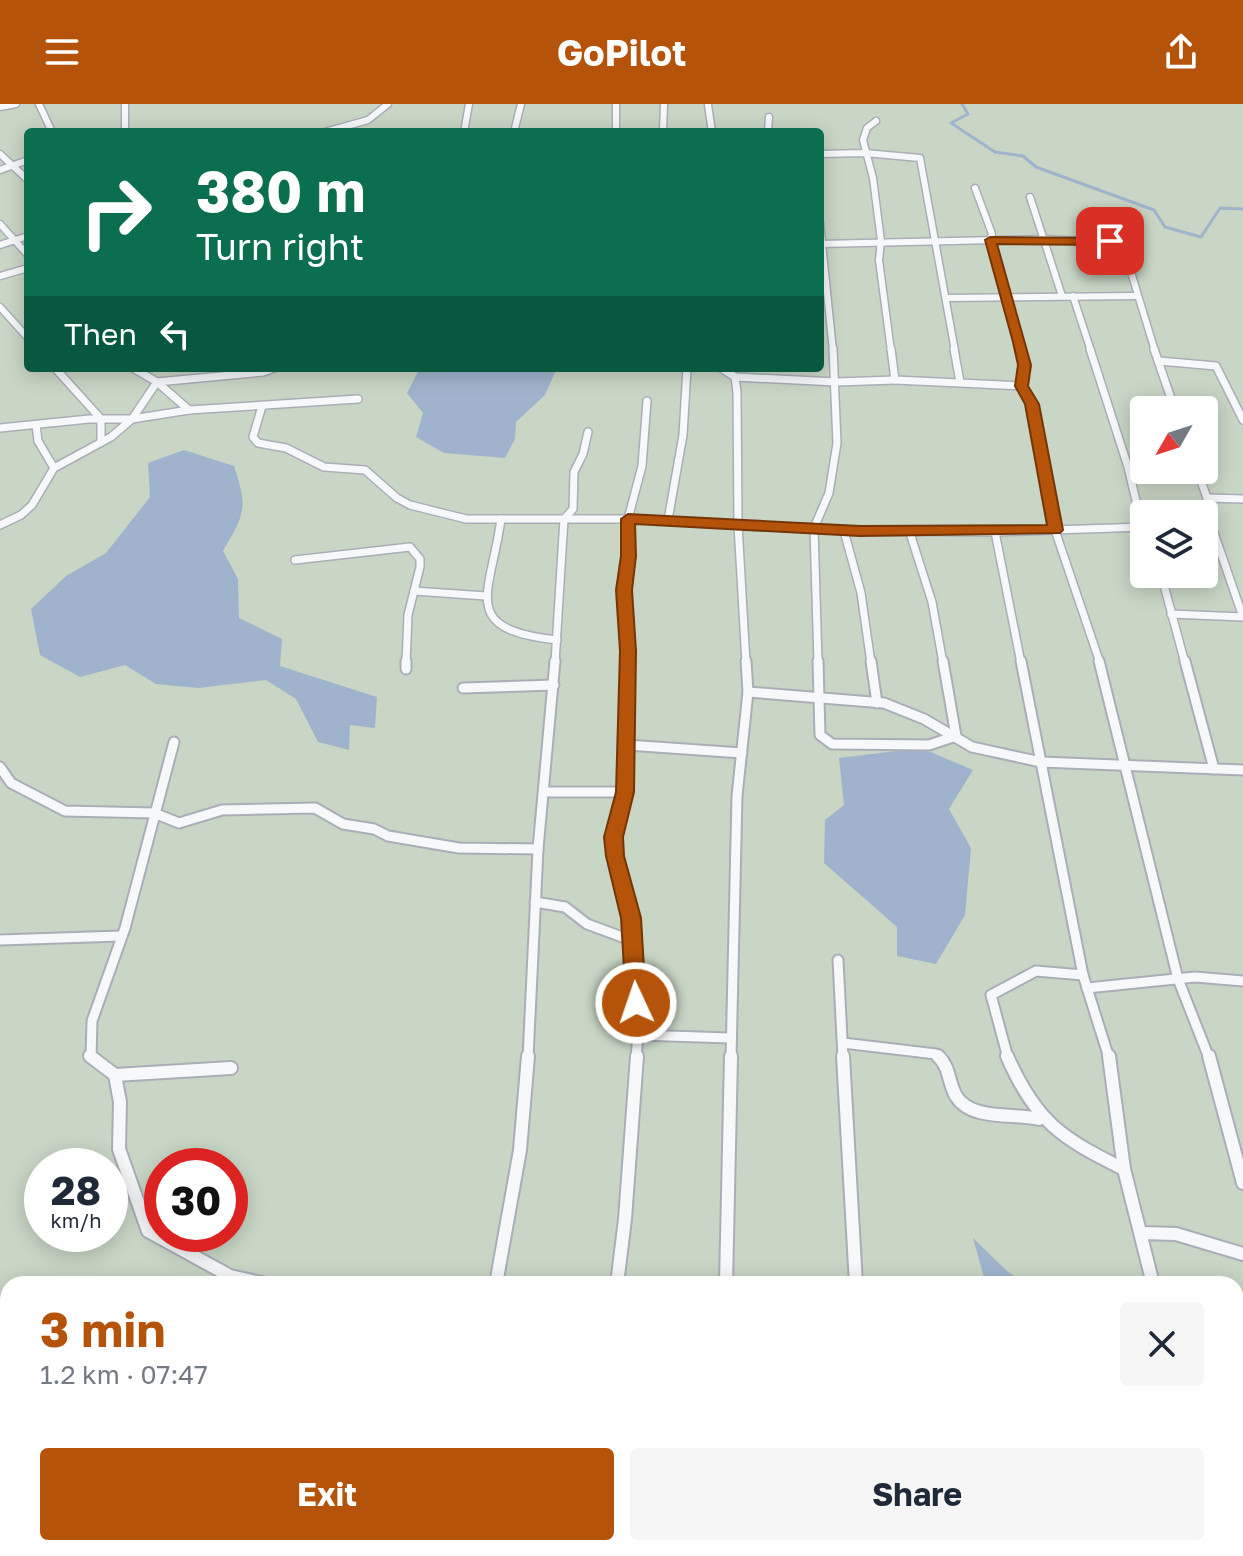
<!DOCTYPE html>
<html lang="en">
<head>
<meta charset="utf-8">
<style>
  :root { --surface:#fff; --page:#f6f6f7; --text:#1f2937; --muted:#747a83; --accent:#b45309 }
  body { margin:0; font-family:"Golos Text",sans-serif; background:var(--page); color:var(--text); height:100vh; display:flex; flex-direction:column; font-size:30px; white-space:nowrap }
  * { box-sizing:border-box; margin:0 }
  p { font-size:26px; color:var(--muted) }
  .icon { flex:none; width:44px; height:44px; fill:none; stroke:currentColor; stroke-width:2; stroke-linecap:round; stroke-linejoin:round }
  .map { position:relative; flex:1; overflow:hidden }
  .details { position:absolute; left:0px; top:1172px; width:1244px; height:280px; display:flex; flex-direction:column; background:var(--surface); border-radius:24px 24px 0 0; box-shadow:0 4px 20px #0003 }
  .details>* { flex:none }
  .hud { position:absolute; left:24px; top:24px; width:800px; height:244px; border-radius:8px; box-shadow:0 4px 20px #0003; background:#0b6e4f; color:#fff; overflow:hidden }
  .needle { width:52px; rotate:231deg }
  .tools { position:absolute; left:1130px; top:292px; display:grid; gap:16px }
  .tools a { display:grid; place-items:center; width:88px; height:88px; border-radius:8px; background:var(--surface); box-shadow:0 4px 20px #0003; font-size:40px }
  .speed { position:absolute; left:24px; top:1044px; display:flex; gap:16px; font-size:40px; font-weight:700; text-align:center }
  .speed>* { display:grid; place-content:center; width:104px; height:104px; border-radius:50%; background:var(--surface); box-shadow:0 4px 20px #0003; line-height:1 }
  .speed small { font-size:20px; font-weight:400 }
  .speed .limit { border:12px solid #d22; background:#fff; color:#111 }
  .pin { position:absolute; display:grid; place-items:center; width:68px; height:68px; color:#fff; margin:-34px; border-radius:16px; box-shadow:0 4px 12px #0006 }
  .me { position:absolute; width:88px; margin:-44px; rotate:357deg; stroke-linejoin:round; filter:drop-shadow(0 0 6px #0008) }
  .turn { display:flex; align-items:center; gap:28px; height:168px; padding:0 40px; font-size:36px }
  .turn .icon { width:104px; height:104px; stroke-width:2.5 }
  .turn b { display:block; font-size:56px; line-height:68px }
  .then { display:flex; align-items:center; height:76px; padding:0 40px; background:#0003; gap:16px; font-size:30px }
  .round { display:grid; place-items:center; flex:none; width:84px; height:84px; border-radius:8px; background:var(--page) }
  .overview { display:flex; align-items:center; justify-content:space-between; height:136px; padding:0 40px }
  h1 { font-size:48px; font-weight:700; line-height:60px; color:var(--accent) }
  .action { display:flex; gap:16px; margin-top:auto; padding:16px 40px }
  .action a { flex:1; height:92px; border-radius:8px; background:var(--accent); color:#fff; font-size:32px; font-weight:700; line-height:92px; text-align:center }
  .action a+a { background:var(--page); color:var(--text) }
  header { display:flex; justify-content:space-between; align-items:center; height:104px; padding:0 40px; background:var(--accent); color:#fff; font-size:36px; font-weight:700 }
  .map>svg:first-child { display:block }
</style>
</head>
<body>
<header><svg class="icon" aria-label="menu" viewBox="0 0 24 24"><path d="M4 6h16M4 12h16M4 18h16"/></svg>GoPilot<svg class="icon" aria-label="share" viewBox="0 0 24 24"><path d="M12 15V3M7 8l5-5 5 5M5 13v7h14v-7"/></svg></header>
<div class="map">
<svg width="1243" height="1452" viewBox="0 0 1243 1452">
  <rect width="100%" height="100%" fill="#e4e7ec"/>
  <path fill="#c9d6c5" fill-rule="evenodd" d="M0,0H1243V1452H0ZM28,28H820V264H28ZM1144,306H1204V366H1144ZM1144,410H1204V470H1144ZM42,1062H110V1130H42ZM162,1062H230V1130H162ZM8,1180H1236V1444H8Z"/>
  <g fill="#9fb4cc">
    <path d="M420,264H557L545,291L516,318L515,335L505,354L444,349L416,333L423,309L407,289Z"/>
    <path d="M184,346L234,362C248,403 245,410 223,447L238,475L239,514L282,535L280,562L377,593L375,624L350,621L349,646L318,638L296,595L266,576L198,584L156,580L125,561L80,573L40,551L31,505L66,472L106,449L150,393L148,359Z"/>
    <path d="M921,644L973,666L949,705L971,744L965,811L936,860L897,852V823L824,759L825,716L844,701L839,654Z"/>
    <path d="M973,1134L1008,1168L1028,1180H986Z"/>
  </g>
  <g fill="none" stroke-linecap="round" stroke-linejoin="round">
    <path stroke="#9fb4cc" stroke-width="3" d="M962,0L968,10L951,19L995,48L1023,52L1036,63L1154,106L1165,123L1201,133L1220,104L1243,105"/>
    <g stroke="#a9aeb7" stroke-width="9">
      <g id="street-far3">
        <path d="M39,0L52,28"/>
        <path d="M125,0V28"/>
        <path d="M616,0V28"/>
        <path d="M708,1L712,28"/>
        <path d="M0,3L16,0"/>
        <path d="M876,17L867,24L863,36L873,74L881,137L879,156L891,247"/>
        <path d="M325,28L368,16L388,0"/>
        <path d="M464,28L469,0"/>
        <path d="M514,28L521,0"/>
        <path d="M663,28L664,0"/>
        <path d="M768,28L769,13"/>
        <path d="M0,50L28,76"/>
        <path d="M820,50L865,49L920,54L955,247"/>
        <path d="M0,66L28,56"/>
        <path d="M975,84L992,130L990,136L1022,247"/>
        <path d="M1030,93L1062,192"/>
        <path d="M820,119L833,247"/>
        <path d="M0,120L28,151"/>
        <path d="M820,140L1045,135L1115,139L1124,145L1155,247"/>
        <path d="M0,141L28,132"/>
        <path d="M0,172L28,164"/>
        <path d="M1073,192L1091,247"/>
        <path d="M947,194L1136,192"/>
        <path d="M0,203L28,234"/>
      </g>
    </g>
    <g stroke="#a9aeb7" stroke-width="10">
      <g id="street-far2">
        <path d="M891,245L895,276L1021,282"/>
        <path d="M954,245L960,278"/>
        <path d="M1022,245L1025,261L1021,282L1032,300L1055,426L1100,559"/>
        <path d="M1090,245L1128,363L1143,426"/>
        <path d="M1154,245L1175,306"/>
        <path d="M1159,257L1216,262L1243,316"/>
        <path d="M55,264L101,315V338"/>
        <path d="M133,264L157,278L189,306"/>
        <path d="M721,264L735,273L737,288L738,421L746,559"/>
        <path d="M735,273L836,278L895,276"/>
        <path d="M262,302L253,333L258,339L286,344L324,363L365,366L397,394L410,401L466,415H628L860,427L995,428L1144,423"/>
        <path d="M36,321L38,337L54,364"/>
        <path d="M0,324L89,315H132L189,306L358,295"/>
        <path d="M1207,394L1243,395"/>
        <path d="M501,415C491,490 457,525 557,536"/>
        <path d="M668,416L683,331L687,264"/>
        <path d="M0,421L21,411L32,401L54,364L111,333L132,315L157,278L263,268L274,264"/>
        <path d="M909,426L932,498L943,559"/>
        <path d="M844,427L861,489L871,559"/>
        <path d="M995,428L1021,559"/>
        <path d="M295,456L410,443L420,455V463L408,511L406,559"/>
        <path d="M1161,470L1185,559"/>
        <path d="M414,487L486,492"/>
        <path d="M1171,510L1243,513L1213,426L1210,402L1197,366"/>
        <path d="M555,559L564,415L573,405L574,368L583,350L588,328"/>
        <path d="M628,559L624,486L629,452L628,415L642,362L647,297"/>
        <path d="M818,559L814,424L829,389L837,339L833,245"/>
      </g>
    </g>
    <g stroke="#a9aeb7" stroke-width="13">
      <g id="street-far1">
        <path d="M628,557L625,688L614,733L615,752L631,814L638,931L636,954"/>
        <path d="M818,557L820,631L832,640L929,641L956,632"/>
        <path d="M871,557L877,599"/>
        <path d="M943,557L956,632"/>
        <path d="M1021,557L1083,871L1109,954"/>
        <path d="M1099,557L1178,875L1209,954"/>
        <path d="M1185,557L1214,665"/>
        <path d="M406,565V557"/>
        <path d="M463,584L554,581"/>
        <path d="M748,588L884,599L924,615L972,643L1041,658L1243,666"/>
        <path d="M627,641L742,649"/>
        <path d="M0,663L11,679L65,707L154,709L179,719L222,706L315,704L343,720L374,725L388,732L459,744L538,745"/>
        <path d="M544,688H625"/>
        <path d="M535,798L565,803L587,820L633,837"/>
        <path d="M0,836L120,832"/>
        <path d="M838,856L843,954"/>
        <path d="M1087,884L1195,873L1243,877"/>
        <path d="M638,931L730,934"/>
        <path d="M843,939L936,950L940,954"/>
        <path d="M91,954L92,917L125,824L174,638"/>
        <path d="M528,954L538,745L555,557"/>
        <path d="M731,954L737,692L748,588L746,557"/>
        <path d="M1008,954L991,891L1036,867L1083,871"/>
      </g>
    </g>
    <g stroke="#a9aeb7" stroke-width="16">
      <g id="street">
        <path d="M90,952L115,971L231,964"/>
        <path d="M843,952L856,1180"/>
        <path d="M938,952C950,963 948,978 956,992C971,1017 1014,1009 1039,1015"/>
        <path d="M1007,952C1036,1018 1061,1034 1124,1065"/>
        <path d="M1109,952L1124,1065L1153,1180"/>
        <path d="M1209,952L1243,1079"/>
        <path d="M115,971L120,998L119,1045L148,1127L230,1172L266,1180"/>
        <path d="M1142,1129L1176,1130L1243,1150"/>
        <path d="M496,1180L520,1046L528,952"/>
        <path d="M617,1180L625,1115L637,952"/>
        <path d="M726,1180L731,952"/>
        <path d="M467,1444V1452"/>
        <path d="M721,1444V1452"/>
        <path d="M869,1444V1452"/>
        <path d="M1204,1444L1206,1452"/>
        <path d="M90,1452L92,1444"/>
        <path d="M208,1452L210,1444"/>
        <path d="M333,1452L334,1444"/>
        <path d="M598,1452L599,1444"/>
      </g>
    </g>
    <use href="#street-far3" stroke="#f7f8fa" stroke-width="6"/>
    <use href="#street-far2" stroke="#f7f8fa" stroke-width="7"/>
    <use href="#street-far1" stroke="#f7f8fa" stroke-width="9"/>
    <use href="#street" stroke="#f7f8fa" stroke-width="12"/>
  </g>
  <path fill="#b45309" stroke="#753606" stroke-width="2" d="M990,133L1110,134L1115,137L1110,141L997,140L1031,261L1028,282L1039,300L1063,426L1060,429L860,432L635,420L636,452L632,486L636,547L634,688L623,733L624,752L641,814L646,899L643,906L636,908L629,906L626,899L621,814L606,752L604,733L616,688L620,547L616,486L621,452V415L628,410L860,422L1047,421L1025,300L1015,282L1018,261L1013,238L985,136Z"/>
</svg>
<div class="tools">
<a><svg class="needle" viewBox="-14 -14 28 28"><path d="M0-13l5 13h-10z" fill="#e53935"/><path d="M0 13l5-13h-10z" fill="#747a83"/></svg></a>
<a><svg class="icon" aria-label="layers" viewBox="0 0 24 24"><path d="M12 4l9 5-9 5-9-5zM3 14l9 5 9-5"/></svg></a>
</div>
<div class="speed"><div>28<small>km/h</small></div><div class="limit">30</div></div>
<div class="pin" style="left:1110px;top:137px;background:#d93025"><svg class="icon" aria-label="arrive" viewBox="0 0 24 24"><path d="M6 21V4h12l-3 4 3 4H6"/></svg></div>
<svg class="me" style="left:636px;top:899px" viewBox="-20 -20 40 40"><circle r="17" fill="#b45309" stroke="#fff" stroke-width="3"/><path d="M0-11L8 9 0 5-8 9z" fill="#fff"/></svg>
<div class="hud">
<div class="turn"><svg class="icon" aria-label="right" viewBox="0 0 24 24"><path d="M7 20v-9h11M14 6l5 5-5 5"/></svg><div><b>380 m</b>Turn right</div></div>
<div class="then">Then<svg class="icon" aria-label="left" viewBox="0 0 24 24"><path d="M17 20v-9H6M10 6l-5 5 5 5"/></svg></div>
</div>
<section class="details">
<div class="overview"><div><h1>3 min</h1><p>1.2 km · 07:47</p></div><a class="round"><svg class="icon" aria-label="close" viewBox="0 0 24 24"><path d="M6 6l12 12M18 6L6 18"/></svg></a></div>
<div class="action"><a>Exit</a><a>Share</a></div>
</section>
</div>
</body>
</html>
